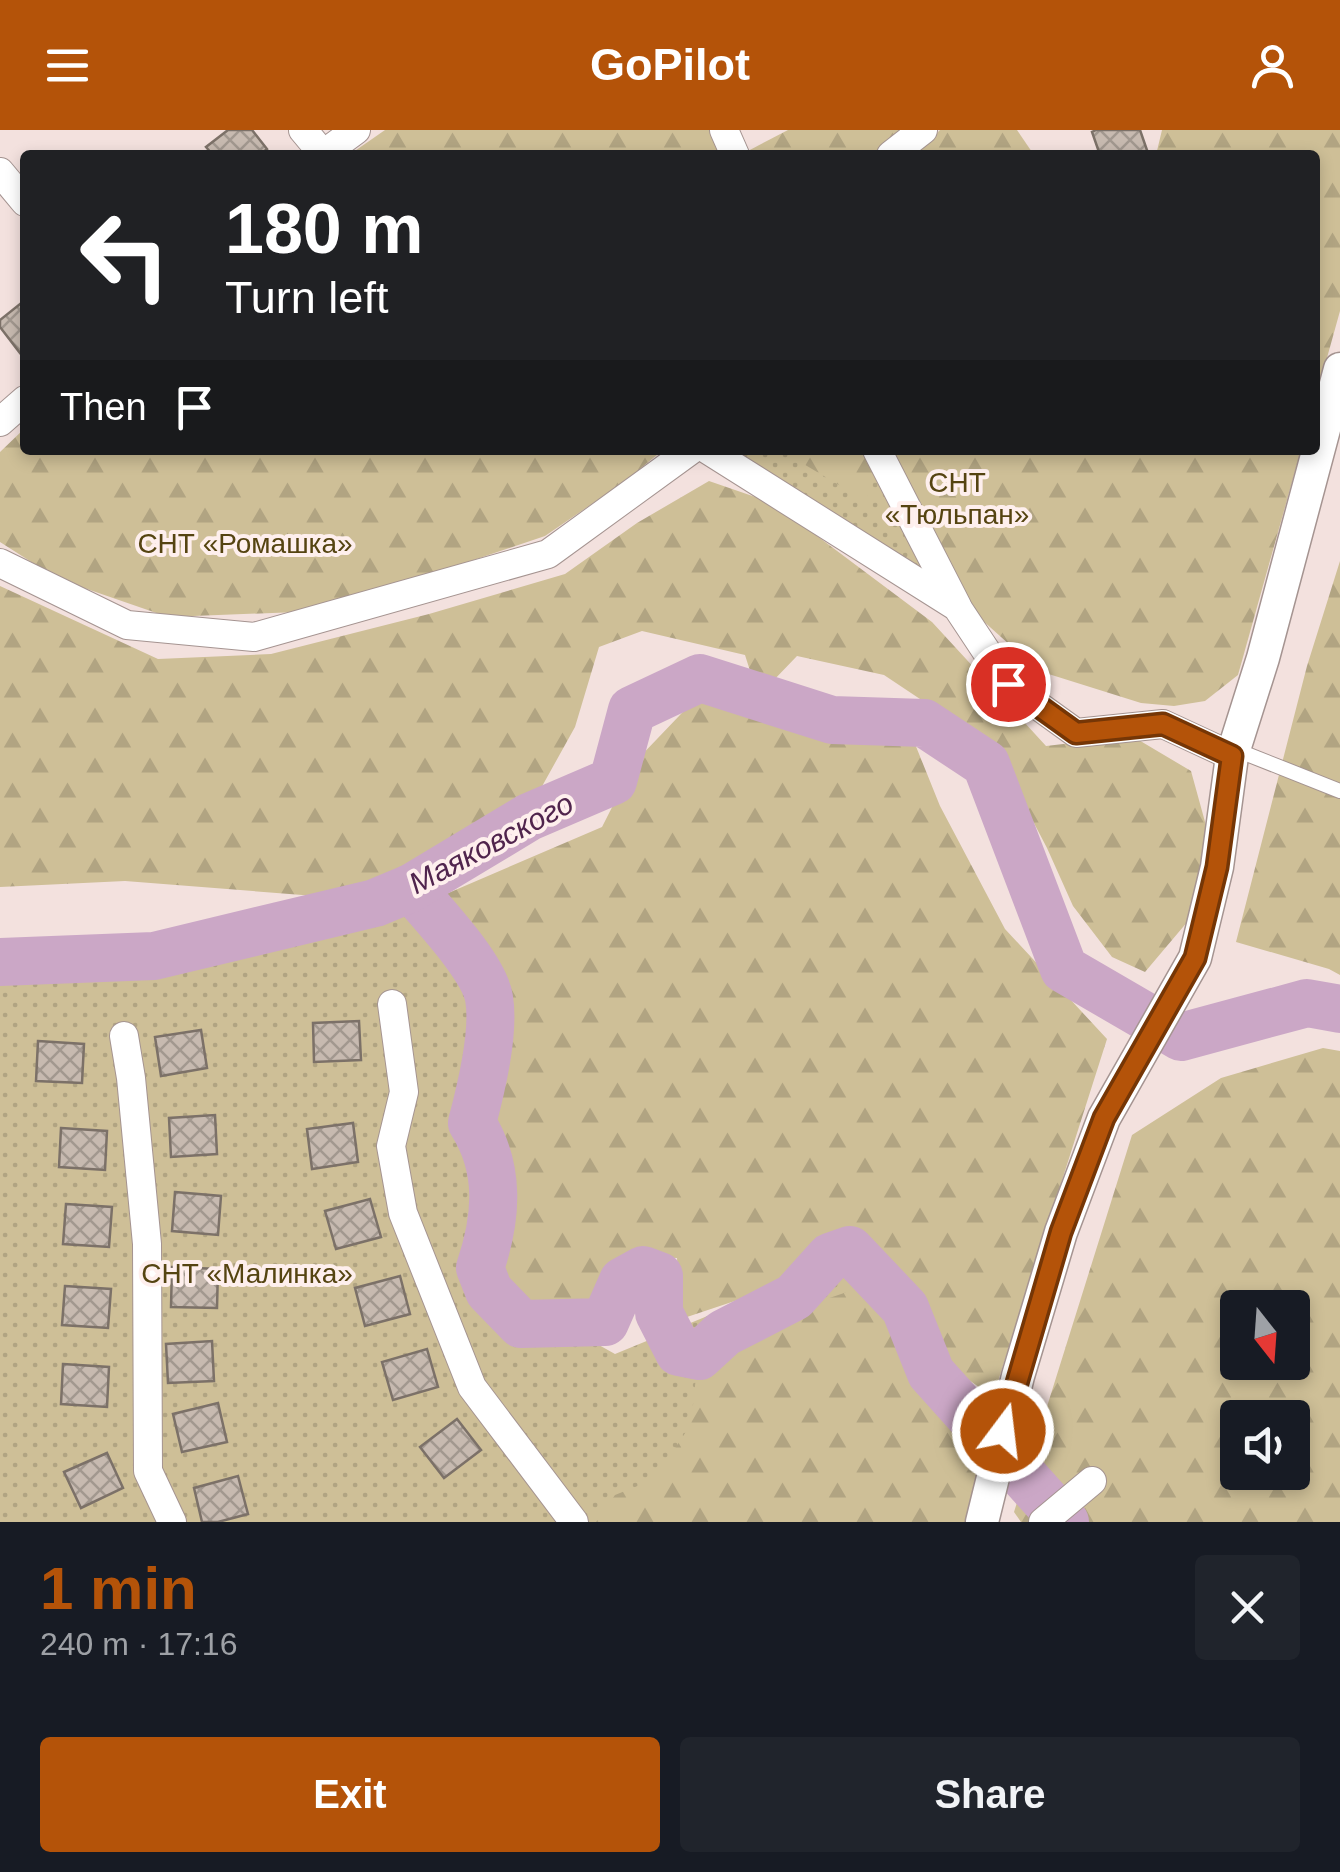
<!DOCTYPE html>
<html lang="en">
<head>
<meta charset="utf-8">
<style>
  :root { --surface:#171b24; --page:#20242c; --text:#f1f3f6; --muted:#9ea1a6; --accent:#b45309 }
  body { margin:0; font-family:Helvetica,sans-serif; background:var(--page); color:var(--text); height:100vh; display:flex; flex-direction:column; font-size:38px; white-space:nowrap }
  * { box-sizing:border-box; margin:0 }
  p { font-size:32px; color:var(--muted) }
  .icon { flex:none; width:55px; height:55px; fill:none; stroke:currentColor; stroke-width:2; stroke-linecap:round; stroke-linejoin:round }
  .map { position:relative; height:1392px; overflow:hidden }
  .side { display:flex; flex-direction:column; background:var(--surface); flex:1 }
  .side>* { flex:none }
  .guide { position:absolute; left:20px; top:20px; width:1300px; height:305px; border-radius:10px; box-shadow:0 5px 15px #0003; background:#202124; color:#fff; overflow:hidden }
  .needle { width:65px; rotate:163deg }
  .controls { position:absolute; left:1220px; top:1160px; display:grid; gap:20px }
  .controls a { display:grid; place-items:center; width:90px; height:90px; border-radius:10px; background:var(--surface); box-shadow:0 5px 15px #0003; font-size:50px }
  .pin { position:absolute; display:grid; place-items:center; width:85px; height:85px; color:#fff; margin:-42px; border:5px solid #fff; border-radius:50%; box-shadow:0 2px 10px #0007 }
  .me { position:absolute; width:110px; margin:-55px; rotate:15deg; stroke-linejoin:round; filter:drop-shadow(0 0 8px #0008) }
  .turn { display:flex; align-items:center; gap:35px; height:210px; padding:0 40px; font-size:45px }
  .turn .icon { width:130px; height:130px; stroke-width:2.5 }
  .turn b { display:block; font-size:70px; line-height:85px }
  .then { display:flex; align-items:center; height:95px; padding:0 40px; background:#0003; gap:20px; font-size:38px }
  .round { display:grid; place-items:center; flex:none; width:105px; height:105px; border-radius:10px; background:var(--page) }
  .overview { display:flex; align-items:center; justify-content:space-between; height:170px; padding:0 40px }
  h1 { font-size:60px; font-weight:700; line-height:75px; color:var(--accent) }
  .action { display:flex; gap:20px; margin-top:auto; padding:20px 40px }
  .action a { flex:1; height:115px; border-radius:10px; background:var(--accent); color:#fff; font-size:40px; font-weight:700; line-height:115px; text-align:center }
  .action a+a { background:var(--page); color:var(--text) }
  header { display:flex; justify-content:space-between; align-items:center; height:130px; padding:0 40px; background:var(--accent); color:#fff; font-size:45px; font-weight:700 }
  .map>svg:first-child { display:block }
</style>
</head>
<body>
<header><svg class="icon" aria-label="menu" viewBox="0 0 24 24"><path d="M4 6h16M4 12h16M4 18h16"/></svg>GoPilot<svg class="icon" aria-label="person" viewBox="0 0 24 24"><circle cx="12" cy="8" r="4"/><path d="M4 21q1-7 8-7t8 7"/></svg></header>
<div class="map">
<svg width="1340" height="1392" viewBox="0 0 1340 1392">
  <defs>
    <pattern id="grass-dots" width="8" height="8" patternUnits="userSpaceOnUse" patternTransform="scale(2.5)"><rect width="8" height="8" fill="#cebf97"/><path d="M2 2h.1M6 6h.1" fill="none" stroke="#b1a482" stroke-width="1.8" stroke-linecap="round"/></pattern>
    <pattern id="forest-firs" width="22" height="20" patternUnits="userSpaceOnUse" patternTransform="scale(2.5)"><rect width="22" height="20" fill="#cebf97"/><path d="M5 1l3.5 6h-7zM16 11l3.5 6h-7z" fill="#b1a482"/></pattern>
    <pattern id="building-cross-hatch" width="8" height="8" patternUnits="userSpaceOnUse" patternTransform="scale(2.5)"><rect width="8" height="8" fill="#c7bab0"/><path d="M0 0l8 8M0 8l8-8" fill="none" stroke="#a2988f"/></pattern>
  </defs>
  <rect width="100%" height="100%" fill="#f3e1de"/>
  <g fill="url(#grass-dots)">
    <path d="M708,320H1037L957,477Z"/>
    <path d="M411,758L471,831L472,993L487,1017L495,1065L491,1105L502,1161L615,1224L812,1143L830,1127L850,1120L905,1178L995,1328L982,1392H0V827L107,828Z"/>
  </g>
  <g fill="url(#forest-firs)" fill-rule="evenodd">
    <path d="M385,0H710L726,25H349Z"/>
    <path d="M788,0H908L881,25H747L746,22Z"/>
    <path d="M940,0H1017L1034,25H915Z"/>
    <path d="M1162,0H1340V181L1315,271V25H1156Z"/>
    <path d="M25,298V320H663L624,352L545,406L322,481L168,487L58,449L0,412V322Z"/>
    <path d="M780,320H867L877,339L866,371Z"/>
    <path d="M890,320H1301L1238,545L1205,571L1174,576L1141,573L1039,541L981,489L944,429Z"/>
    <path d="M709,351L773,373L932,492L1046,616L1132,606L1191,641L1210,710L1194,784L1145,842L1112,827L1073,776L1047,718L1013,653L935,579L884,545L797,526L771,553L752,547L745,525L642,501L599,517L575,597L535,669L413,738L315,766L125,751L0,757V456L158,529L271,524L429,484L565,444L637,393Z"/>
    <path d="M1340,431V845L1329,839L1236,812L1307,536Z"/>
    <path d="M701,563L790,598L915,614L940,676L1005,799L1107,909L993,1267L952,1238L880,1134L837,1108L780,1156L672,1192L679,1160L677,1128L641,1127L621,1137L584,1199L504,1159L503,1076L491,972L497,881L481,828L446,764L602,697L635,632Z"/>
    <path d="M1323,918L1340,921V1392H1021L1014,1382L1132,1005L1221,948ZM1238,1178H1292V1232H1238ZM1238,1288H1292V1342H1238Z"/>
    <path d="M847,1162L879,1167L982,1316L985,1341L965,1392H596L615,1365L655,1349L691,1294L697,1237L756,1193Z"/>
  </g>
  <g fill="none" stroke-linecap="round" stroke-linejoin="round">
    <g stroke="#cba7c6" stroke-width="48">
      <path d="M411,758C432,783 484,837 489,868C495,902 481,959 472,993C501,1039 497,1088 480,1138L489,1161L521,1194L605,1192L623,1151L643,1140L659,1146V1183L679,1222L699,1226L724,1203L794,1167L830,1127L850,1120L905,1178L931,1243L1065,1392"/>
      <path d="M0,832L154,826L375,773L411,758L529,687L613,651L632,580L700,548L832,590L924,593L986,634L1064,839L1181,907L1307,873L1340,879"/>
    </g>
  </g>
  <g fill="url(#building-cross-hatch)" stroke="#7c7168" stroke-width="2.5">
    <path d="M228,0H252L267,19L260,25H213L206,17Z"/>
    <path d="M1096,0H1140L1148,23L1100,25L1092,2Z"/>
    <path d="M25,170V220L20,223L0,197V190Z"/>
    <path d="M359,891L361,930L314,932L313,893Z"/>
    <path d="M201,900L207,938L161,946L155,907Z"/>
    <path d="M38,911L84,914L82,953L36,951Z"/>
    <path d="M215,985L217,1024L171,1027L169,988Z"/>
    <path d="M353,993L358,1032L312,1039L307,999Z"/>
    <path d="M61,998L107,1001L105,1040L59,1037Z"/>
    <path d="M175,1062L221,1066L218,1105L172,1101Z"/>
    <path d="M370,1069L381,1107L336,1119L325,1081Z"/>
    <path d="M66,1074L112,1077L109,1117L63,1114Z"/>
    <path d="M172,1137L218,1139L217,1178L171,1177Z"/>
    <path d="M400,1146L410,1184L365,1196L355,1158Z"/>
    <path d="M65,1156L111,1159L108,1198L62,1195Z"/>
    <path d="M212,1211L214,1251L168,1253L166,1214Z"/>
    <path d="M427,1219L438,1257L393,1270L382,1232Z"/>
    <path d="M63,1234L109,1237L107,1277L61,1274Z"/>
    <path d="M218,1273L227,1312L182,1322L173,1284Z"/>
    <path d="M457,1289L481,1320L444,1348L420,1317Z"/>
    <path d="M107,1323L123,1358L81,1378L64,1342Z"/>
    <path d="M238,1346L248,1384L218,1392H202L194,1358Z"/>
  </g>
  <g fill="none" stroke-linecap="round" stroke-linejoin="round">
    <g stroke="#a59491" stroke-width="16">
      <path id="service" d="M1234,619L1340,661"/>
    </g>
    <g stroke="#a59491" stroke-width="30">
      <g id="minor">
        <path d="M303,0L323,24"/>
        <path d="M724,0L735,25"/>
        <path d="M322,25L356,0"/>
        <path d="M891,25L923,0"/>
        <path d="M0,42L25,72"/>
        <path d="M0,292L25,270"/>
        <path d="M708,320L957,477L1008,554L1076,603L1163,594L1232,626"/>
        <path d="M877,320L957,476"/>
        <path d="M0,433L127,495L254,507L548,424L691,320"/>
        <path d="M392,874L404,962L391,1016L403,1083L472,1257L574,1392"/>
        <path d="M124,906L131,948L147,1114L148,1341L172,1392"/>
        <path d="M1043,1392L1092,1351"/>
      </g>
    </g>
    <g stroke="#a59491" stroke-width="35">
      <path id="tertiary" d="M982,1392L1018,1246L1061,1102L1104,988L1195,828L1217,737L1232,626L1263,528L1340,239"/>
    </g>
    <use href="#service" stroke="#fff" stroke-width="14"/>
    <use href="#minor" stroke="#fff" stroke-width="28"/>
    <use href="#tertiary" stroke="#fff" stroke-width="32"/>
  </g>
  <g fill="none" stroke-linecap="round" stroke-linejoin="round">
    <g stroke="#753606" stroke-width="25">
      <path id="route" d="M1003,1301L1061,1102L1104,988L1195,828L1217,737L1232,626L1163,594L1076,603L1008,554"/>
    </g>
    <use href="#route" stroke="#b45309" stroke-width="18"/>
  </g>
  <g text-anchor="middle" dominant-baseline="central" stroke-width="8" stroke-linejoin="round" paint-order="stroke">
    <g font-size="28" fill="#541" stroke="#feefed">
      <text x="957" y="352">СНТ<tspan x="957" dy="32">«Тюльпан»</tspan></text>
      <text x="245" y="413">СНТ «Ромашка»</text>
      <text x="247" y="1143">СНТ «Малинка»</text>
    </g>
    <g font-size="30" font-style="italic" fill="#50244d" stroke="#feefed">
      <text transform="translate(491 713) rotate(-28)">Маяковского</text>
    </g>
  </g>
</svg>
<div class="controls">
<a><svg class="needle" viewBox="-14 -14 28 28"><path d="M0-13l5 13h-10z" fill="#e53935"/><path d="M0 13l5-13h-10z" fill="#9ea1a6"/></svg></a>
<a><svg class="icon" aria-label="sound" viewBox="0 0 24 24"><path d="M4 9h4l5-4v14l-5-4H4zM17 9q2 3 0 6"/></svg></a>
</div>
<div class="pin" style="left:1008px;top:554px;background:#d93025"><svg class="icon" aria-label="arrive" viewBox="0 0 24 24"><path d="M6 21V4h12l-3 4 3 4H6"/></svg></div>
<svg class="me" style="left:1003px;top:1301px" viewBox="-20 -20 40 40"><circle r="17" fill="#b45309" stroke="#fff" stroke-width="3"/><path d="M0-11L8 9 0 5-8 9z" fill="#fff"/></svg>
<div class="guide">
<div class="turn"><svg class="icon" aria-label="left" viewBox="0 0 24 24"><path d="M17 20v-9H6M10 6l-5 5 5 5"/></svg><div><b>180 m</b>Turn left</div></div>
<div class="then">Then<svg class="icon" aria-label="arrive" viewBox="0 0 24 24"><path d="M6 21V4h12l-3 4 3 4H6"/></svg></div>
</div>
</div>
<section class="side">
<div class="overview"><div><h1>1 min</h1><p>240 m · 17:16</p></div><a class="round"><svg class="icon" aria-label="close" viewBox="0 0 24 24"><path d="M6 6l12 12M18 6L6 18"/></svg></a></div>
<div class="action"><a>Exit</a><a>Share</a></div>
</section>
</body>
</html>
